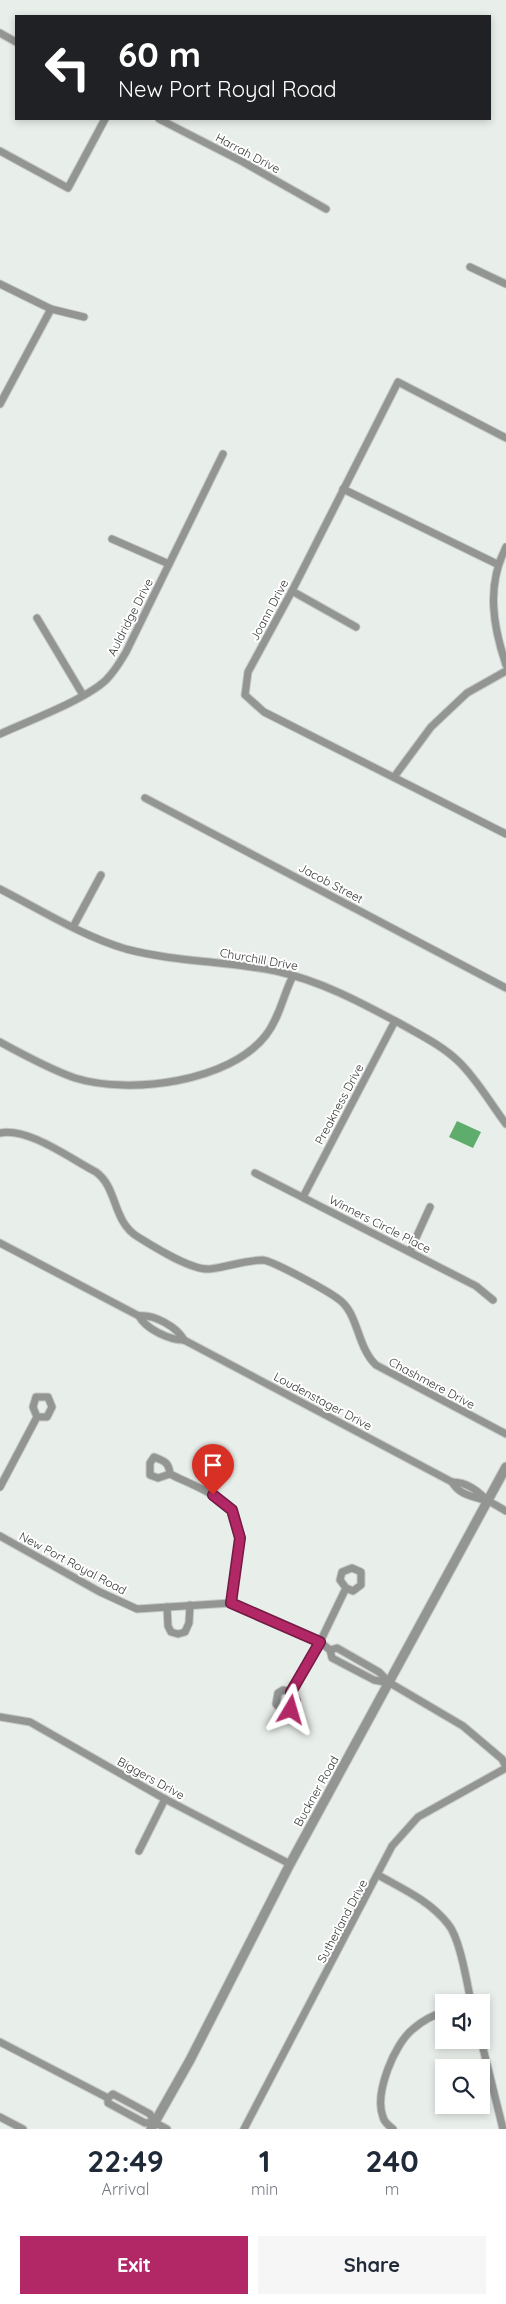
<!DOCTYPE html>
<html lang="en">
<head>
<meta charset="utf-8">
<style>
  :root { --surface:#fff; --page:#f6f6f7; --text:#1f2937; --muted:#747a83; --accent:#b22867 }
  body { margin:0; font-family:Quicksand,sans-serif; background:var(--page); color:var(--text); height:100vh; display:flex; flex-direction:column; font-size:19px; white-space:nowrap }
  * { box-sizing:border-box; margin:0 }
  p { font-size:16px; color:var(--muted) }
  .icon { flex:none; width:28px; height:28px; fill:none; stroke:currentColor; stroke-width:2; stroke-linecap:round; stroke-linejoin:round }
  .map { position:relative; height:2129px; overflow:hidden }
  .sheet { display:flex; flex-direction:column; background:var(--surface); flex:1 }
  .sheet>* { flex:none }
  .guide { position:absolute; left:15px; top:15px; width:476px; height:105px; border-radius:0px; box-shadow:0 2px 8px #0003; background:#202124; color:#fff; overflow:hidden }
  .buttons { position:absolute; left:435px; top:1994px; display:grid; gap:10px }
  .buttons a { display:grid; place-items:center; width:55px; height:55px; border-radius:0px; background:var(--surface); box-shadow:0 2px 8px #0003; font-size:25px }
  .pin { position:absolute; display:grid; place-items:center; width:42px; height:42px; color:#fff; margin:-51px -21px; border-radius:50% 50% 50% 0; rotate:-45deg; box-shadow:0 0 5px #0007 }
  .pin .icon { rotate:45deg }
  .me { position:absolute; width:55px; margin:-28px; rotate:7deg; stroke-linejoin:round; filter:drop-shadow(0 0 4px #0008) }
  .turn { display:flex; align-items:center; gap:18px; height:105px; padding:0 20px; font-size:22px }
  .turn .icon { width:65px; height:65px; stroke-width:2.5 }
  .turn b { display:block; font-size:35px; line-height:42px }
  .eta { display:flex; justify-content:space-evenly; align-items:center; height:85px; text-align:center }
  .eta b { font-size:30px; font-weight:700; line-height:35px }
  .cta { display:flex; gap:10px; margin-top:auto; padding:10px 20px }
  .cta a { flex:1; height:58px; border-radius:0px; background:var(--accent); color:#fff; font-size:20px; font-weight:700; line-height:58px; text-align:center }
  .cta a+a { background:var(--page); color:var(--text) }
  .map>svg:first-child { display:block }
</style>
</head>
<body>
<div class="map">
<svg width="506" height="2129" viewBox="0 0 506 2129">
  <rect width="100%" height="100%" fill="#e8eee9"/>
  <path fill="#5fad6c" d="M457,1121L481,1132L473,1148L449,1137Z"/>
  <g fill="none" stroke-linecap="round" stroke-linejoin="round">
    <g stroke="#c4c9c5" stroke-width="9">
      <g id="minor">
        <path d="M0,33L16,42"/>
        <path d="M159,119L243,162L326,209"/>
        <path d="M0,151L68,188L105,119"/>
        <path d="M470,267L506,284"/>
        <path d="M0,284L51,309L84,317"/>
        <path d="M0,404L51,309"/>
        <path d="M506,438L398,382L292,591L248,672L245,695L264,712L506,834"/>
        <path d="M343,489L497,564"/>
        <path d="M112,539L169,564"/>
        <path d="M506,547C486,586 493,626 506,665"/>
        <path d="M292,591L356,627"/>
        <path d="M37,618L83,695"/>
        <path d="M0,734C28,721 85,700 106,680C115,671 120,662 126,652L223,454"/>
        <path d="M394,777L431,727L467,693L506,671"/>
        <path d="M145,798L506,988"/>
        <path d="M0,889C41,910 82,936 126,949C175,962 226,961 276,971C321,981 360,1002 401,1024C420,1035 441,1045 458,1061C477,1079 490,1103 506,1124"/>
        <path d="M73,927L101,875"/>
        <path d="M0,1042C24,1055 49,1069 75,1078C130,1095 230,1082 266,1035C280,1017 283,995 293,976"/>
        <path d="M0,1133C28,1127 71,1159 96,1172C118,1188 112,1221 138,1237C154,1247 192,1271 210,1269C228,1267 245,1260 263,1260C273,1261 326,1290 337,1298C359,1312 356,1346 376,1365L506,1434"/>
        <path d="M255,1173L476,1286L493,1300"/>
        <path d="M303,1197L395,1021"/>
        <path d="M0,1243L139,1316C154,1314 177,1327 184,1340"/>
        <path d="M410,1251L430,1207"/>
        <path d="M139,1316C146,1329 169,1340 184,1340L452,1482C467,1482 478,1491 488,1501"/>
        <path d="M170,1474C169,1463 165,1461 154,1457L150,1463V1475L158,1478L170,1474C190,1484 214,1492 230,1509C247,1527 234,1580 231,1603"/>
        <path d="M452,1482C460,1496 474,1496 487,1501C494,1503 500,1508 506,1511"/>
        <path d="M0,1487L37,1417L33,1407L36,1397H48L52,1407L47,1417H37"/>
        <path d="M0,1536L100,1592L137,1609L231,1603L320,1642L330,1650"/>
        <path d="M167,1607L168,1626L171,1632L178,1634L185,1632L189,1623L190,1605"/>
        <path d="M390,1683L374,1680L332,1658L330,1650L337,1648L379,1672L390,1683L463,1726L502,1759L506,1767"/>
        <path d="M291,1692L283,1690L278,1693L276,1704L283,1711L291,1709L295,1701L291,1692L320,1642L346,1588L353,1591L361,1585V1572L352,1568L342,1572L340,1580L346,1588"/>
        <path d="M0,1717L30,1722L165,1799L290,1864"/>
        <path d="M139,1851L165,1799"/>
        <path d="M378,1875C403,1889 430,1901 448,1924C460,1938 467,1983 471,2002"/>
        <path d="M481,2040L503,2129"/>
        <path d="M0,2042L108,2098"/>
        <path d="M0,2117L23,2129"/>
        <path d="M154,2122L150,2114L113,2094L108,2098V2103L145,2123L154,2122L167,2129"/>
        <path d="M244,2129L392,1846L418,1817L506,1768"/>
        <path d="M393,2129C389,2126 384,2122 383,2117C374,2094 394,2044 413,2029C421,2022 433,2015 444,2012"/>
      </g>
    </g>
    <g stroke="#c4c9c5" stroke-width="11">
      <path id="tertiary" d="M151,2129L190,2060L290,1864L506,1467"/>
    </g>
    <use href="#minor" stroke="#939593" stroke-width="7"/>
    <use href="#tertiary" stroke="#939593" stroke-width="9"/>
  </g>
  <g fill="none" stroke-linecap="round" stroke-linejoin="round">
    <g stroke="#741a43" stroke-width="12">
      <path id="route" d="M213,1495L232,1510L240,1538L231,1603L320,1642L291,1692L295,1701L291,1710"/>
    </g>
    <use href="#route" stroke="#b22867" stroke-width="9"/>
  </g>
  <g text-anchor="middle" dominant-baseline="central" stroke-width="4" stroke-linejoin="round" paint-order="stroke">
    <g font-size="12" fill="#353735" stroke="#fff">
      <text transform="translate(248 153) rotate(28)">Harrah Drive</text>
      <text transform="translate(269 610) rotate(-62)">Joann Drive</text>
      <text transform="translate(130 617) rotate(-63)">Auldridge Drive</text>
      <text transform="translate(331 883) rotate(28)">Jacob Street</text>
      <text transform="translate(259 959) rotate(10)">Churchill Drive</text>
      <text transform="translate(339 1104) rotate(-62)">Preakness Drive</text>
      <text transform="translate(380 1224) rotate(27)">Winners Circle Place</text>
      <text transform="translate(432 1383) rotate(28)">Chashmere Drive</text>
      <text transform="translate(323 1401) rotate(28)">Loudenstager Drive</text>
      <text transform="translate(73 1563) rotate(28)">New Port Royal Road</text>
      <text transform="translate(151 1778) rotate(29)">Biggers Drive</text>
      <text transform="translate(316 1791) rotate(-61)">Buckner Road</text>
      <text transform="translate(342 1921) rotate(-62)">Sutherland Drive</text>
    </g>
  </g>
</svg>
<div class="buttons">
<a><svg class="icon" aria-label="sound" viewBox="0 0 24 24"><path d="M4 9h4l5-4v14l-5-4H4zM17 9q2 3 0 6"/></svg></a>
<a><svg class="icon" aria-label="search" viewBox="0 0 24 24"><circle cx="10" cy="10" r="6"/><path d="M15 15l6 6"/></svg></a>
</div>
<div class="pin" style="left:213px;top:1495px;background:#d93025"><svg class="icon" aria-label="arrive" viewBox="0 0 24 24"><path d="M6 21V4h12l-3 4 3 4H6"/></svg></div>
<svg class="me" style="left:291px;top:1710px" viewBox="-20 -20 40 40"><path d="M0-17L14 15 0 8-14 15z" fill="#b22867" stroke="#fff" stroke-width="4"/></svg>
<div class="guide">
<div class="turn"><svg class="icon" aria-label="left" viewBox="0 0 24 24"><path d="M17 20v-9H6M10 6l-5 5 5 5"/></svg><div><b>60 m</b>New Port Royal Road</div></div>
</div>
</div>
<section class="sheet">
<div class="eta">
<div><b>22:49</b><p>Arrival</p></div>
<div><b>1</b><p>min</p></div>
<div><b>240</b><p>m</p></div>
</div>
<div class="cta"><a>Exit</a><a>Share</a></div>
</section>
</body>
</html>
